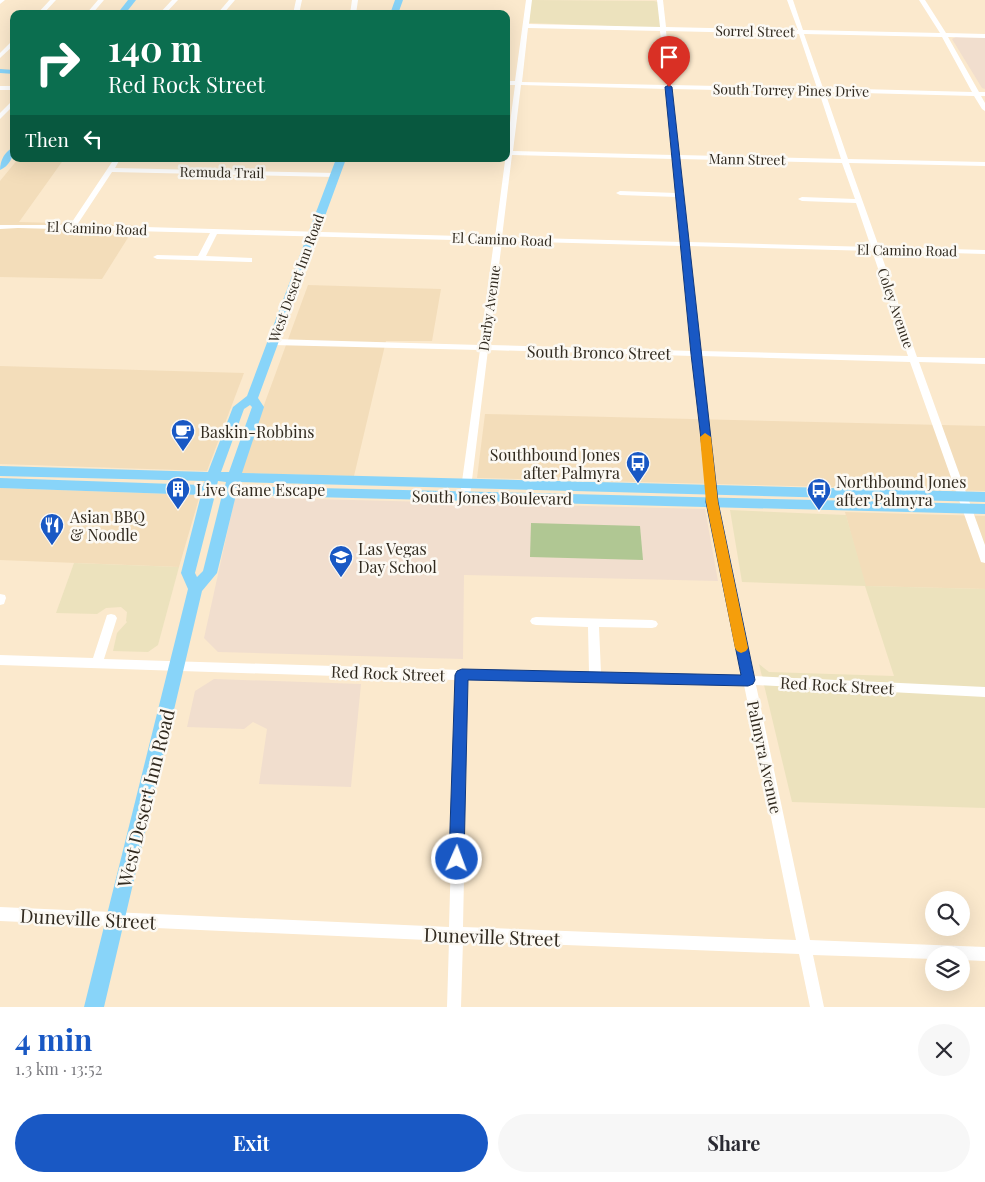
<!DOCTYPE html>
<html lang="en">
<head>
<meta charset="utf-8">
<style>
  :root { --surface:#fff; --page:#f7f7f7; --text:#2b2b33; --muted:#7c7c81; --accent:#1958c4 }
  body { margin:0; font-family:"Playfair Display",serif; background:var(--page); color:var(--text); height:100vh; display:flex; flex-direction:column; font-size:19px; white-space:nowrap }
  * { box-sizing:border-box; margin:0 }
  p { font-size:16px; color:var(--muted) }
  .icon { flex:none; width:28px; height:28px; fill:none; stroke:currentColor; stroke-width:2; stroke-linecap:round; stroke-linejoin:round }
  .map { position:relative; height:1007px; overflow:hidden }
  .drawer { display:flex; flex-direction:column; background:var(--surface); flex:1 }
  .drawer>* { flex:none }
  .top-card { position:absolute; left:10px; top:10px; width:500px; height:152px; border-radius:10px; box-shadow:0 5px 20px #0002; background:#0b6e4f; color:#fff; overflow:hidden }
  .buttons { position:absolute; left:925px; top:891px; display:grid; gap:10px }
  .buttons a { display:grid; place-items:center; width:45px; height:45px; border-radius:50%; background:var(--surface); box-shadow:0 5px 20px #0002; font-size:25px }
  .pin { position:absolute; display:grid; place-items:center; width:42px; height:42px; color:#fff; margin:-51px -21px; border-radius:50% 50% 50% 0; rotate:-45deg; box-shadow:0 0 5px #0007 }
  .pin .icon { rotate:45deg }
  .me { position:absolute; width:55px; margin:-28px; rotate:2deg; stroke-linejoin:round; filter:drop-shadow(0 0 4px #0008) }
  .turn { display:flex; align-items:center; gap:18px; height:105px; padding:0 15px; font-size:22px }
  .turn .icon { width:65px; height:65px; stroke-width:2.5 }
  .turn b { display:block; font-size:35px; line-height:42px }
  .then { display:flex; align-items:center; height:48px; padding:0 15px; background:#0003; gap:10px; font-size:19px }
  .round { display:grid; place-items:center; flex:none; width:52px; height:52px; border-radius:26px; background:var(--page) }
  .overview { display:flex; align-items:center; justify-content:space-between; height:85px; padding:0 15px }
  h1 { font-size:30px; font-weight:700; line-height:38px; color:var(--accent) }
  .cta { display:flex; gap:10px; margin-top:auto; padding:10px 15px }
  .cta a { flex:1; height:58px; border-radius:30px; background:var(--accent); color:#fff; font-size:20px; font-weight:700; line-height:58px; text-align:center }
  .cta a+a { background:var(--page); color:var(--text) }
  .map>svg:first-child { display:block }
</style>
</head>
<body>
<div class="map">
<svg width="985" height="1007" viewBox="0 0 985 1007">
  <rect width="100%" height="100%" fill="#fbe9cd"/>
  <g fill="#f3ddba">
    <path d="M18,159H64L19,222L136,225L102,279L0,277V181Z"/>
    <path d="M308,285L441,289L432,341H386L354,476L239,473Z"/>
    <path d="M0,366L244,373L207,471L0,464Z"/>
    <path d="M485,414L985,426V491L477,478Z"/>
    <path d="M0,488L200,495L179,567L0,560Z"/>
    <path d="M845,512L985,516V589L865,586Z"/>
  </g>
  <g fill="#f1dece">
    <path d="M956,37L985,38V89L982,88L952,39Z"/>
    <path d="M235,497L705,509L718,581L464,575L463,659L218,652L204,638Z"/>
    <path d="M214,679L361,684L351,787L259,784L267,729L253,722L244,729L187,727L195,691Z"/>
  </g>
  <path fill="#b0c793" d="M531,523L640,526L643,560L530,557Z"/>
  <g fill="#ece2bd">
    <path d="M531,0L654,1L658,2L661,28L529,23Z"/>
    <path d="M730,510L846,515L866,586L985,589V808L792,802L759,664L769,672L894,676L865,586L742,582Z"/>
    <path d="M74,563L179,567L158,645L148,652L113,651L117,633L127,622L126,621L127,612L121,607L106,608L97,614L56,613Z"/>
  </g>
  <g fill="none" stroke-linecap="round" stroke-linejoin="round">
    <g fill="#fff" fill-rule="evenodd">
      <path d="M0,0H5L0,4Z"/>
      <path d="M50,0H56L43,14H37Z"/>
      <path d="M98,0H104L92,14H86Z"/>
      <path d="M172,0H178L165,14H159Z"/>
      <path d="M229,0H235L223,14H217Z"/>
      <path d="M296,0H302L299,14H293Z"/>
      <path d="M352,0H358L356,14H350Z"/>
      <path d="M526,0H532L529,24L660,27L657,0H663L666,27L798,30L787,0H793L803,30L940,33L919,0H925L946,33L985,34V38L948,37L979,92H985V96H981L985,103V111L982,109L974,96L825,92L848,159L985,162V166L849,163L879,247L985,250V254L880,251L917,357L985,358V364L919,362L985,545V563L981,562L980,559L910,362L701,356L717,502L754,676L985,687V697L756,685L810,940L985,947V961L961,960V955H934V959L813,955L824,1007H810L799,954L463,941L461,1007H447L449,941L0,921V907L449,927L456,680L0,665V655L93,658L107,615L111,614L115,615L117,618L104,659L462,670L589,672L588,627L536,625L532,624L530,621L532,618L536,617L652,620L656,621L658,624L656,627L652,628L599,627L601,673L742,675L707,502L693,356L488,350L470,496L465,499L460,496L480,350L273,345L269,342L273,339L480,345L494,241L217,234L206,256L252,258V262H249L157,259L153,257L157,255L198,256L210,233L18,228L0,229V225H70L114,159H120L115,168L335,173L338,175L335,177L112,172L77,225L495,237L515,85H506V81H515ZM528,28L660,31L666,85L522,82ZM666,31L799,34L817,88L672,85ZM804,34L942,37L972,92L823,88ZM521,85L666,89L673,155L513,151ZM672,89L819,92L841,159L679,155ZM512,155L673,159L676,193L620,191L616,193L620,195L677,197L681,242L502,237ZM680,159L842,163L855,199L802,197L798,199L802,201L856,203L871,247L689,242ZM502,241L682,246L692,351L489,345ZM689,246L872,251L908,356L701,351ZM468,680L744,685L796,940L463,927Z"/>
      <path d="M14,39V45L0,58V53Z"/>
      <rect x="0" y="86" width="14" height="4"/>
      <path d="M14,99V105L0,119V113Z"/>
      <path d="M0,594L5,595L6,598L4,604L0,605Z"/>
    </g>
    <g fill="#88d4f9" fill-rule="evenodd">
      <path d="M128,0H136L125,14H117Z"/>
      <path d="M395,0H403L398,14H390Z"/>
      <path d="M0,69L14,70V74L0,73Z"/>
      <path d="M14,147C14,157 9,166 0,170C0,160 5,151 14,147Z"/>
      <path d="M336,159H346L258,398L264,407L242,473L985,492V502L239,482L238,486L985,504V514L236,495L217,573L202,591L104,1007H84L188,589L181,573L201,495L0,488V478L203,485L205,481L0,476V466L208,472L233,407L247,396ZM250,405L252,407L229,472H221L244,409ZM218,481L226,482L225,486L217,485ZM215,495H222L203,571L197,577L195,573Z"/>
    </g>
  </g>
  <path fill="#1958c4" stroke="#10397f" d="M669,85L672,87L718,502L755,680L753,684L748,686L468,680L464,859L462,864L457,866L451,864L449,859L455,675L457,671L462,669L741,675L706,502L707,490L691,354L665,87Z"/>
  <path fill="#f59e0b" d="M705,433L711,437L718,502L748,648L746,651L741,653L737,651L735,648L706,502L700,437Z"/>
  <defs>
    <g id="cafe-pin" transform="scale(1.25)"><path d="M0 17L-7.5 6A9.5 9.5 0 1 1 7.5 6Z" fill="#1958c4" stroke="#fcf9f3"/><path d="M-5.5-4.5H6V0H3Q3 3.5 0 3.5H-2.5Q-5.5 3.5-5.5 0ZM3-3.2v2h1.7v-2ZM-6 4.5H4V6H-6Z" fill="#fff"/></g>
    <g id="bus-pin" transform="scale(1.25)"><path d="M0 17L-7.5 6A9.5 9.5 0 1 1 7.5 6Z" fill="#1958c4" stroke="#fcf9f3"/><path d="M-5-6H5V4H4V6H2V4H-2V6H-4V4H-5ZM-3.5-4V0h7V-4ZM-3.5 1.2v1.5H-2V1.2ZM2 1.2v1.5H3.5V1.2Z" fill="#fff"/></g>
    <g id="building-pin" transform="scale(1.25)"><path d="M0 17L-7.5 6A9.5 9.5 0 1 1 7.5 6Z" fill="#1958c4" stroke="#fcf9f3"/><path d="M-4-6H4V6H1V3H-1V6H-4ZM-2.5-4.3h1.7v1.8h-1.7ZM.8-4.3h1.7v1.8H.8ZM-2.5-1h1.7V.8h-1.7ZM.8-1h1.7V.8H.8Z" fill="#fff"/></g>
    <g id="restaurant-pin" transform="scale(1.25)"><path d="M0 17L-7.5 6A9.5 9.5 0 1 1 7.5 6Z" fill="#1958c4" stroke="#fcf9f3"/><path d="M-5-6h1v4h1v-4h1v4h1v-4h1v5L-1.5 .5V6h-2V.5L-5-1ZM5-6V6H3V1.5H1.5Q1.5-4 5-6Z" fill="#fff"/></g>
    <g id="school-pin" transform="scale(1.25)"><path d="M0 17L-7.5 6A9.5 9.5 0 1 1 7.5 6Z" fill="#1958c4" stroke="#fcf9f3"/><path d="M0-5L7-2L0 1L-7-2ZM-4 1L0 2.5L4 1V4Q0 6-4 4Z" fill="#fff"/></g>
  </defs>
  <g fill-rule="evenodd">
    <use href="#cafe-pin" x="183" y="431"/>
    <use href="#bus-pin" x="638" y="463"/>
    <use href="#building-pin" x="178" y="489"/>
    <use href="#bus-pin" x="819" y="490"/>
    <use href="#restaurant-pin" x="52" y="525"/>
    <use href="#school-pin" x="341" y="557"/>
  </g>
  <g text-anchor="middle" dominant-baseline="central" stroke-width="5" stroke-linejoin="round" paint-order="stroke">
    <g font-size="14" fill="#312a1f" stroke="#fcf9f3">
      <text transform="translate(755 31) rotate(1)">Sorrel Street</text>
      <text transform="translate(791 90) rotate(1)">South Torrey Pines Drive</text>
      <text transform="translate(747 159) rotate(1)">Mann Street</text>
      <text transform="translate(222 172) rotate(1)">Remuda Trail</text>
      <text transform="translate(97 228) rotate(2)">El Camino Road</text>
      <text transform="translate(502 239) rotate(2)">El Camino Road</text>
      <text transform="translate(907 250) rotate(1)">El Camino Road</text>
      <text transform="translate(296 278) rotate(-70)">West Desert Inn Road</text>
      <text transform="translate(489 308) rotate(-82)">Darby Avenue</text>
      <text transform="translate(896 308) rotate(71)">Coley Avenue</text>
    </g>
    <g font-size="16" fill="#312a1f" stroke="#fcf9f3">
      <text transform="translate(599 352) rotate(1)">South Bronco Street</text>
      <text transform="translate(492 497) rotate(1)">South Jones Boulevard</text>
      <text transform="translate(388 673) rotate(2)">Red Rock Street</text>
      <text transform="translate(837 685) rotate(3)">Red Rock Street</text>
      <text transform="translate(765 757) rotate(78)">Palmyra Avenue</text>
    </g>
    <g font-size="16" fill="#312a1f" stroke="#fcf9f3" text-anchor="start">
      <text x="200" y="431">Baskin-Robbins</text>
      <text x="620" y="454" text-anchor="end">Southbound Jones<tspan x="620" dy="18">after Palmyra</tspan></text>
      <text x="836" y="481">Northbound Jones<tspan x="836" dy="18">after Palmyra</tspan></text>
      <text x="196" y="489">Live Game Escape</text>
      <text x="70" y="516">Asian BBQ<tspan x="70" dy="18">&amp; Noodle</tspan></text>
      <text x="358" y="548">Las Vegas<tspan x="358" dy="18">Day School</tspan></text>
    </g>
    <g font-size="19" fill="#312a1f" stroke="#fcf9f3">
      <text transform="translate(145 798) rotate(-76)">West Desert Inn Road</text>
      <text transform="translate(88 918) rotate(3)">Duneville Street</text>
      <text transform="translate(492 936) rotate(2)">Duneville Street</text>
    </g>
  </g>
</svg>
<div class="buttons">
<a><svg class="icon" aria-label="search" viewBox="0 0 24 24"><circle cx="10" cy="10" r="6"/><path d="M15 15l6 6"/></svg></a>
<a><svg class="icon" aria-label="layers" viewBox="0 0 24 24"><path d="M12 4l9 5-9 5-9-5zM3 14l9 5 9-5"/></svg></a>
</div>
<div class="pin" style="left:669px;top:87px;background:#d93025"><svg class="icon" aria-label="arrive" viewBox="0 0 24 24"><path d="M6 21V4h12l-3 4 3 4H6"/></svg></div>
<svg class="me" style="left:457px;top:859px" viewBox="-20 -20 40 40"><circle r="17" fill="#1958c4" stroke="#fff" stroke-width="3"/><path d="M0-11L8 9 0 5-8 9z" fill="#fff"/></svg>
<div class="top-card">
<div class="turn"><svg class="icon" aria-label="right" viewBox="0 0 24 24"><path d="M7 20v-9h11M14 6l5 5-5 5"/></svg><div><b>140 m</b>Red Rock Street</div></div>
<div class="then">Then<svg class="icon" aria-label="left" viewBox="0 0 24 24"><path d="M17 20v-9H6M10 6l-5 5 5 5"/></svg></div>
</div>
</div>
<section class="drawer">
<div class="overview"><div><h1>4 min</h1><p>1.3 km · 13:52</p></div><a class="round"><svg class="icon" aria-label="close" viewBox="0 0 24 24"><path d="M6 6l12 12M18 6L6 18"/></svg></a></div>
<div class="cta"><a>Exit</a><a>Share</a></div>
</section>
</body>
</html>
